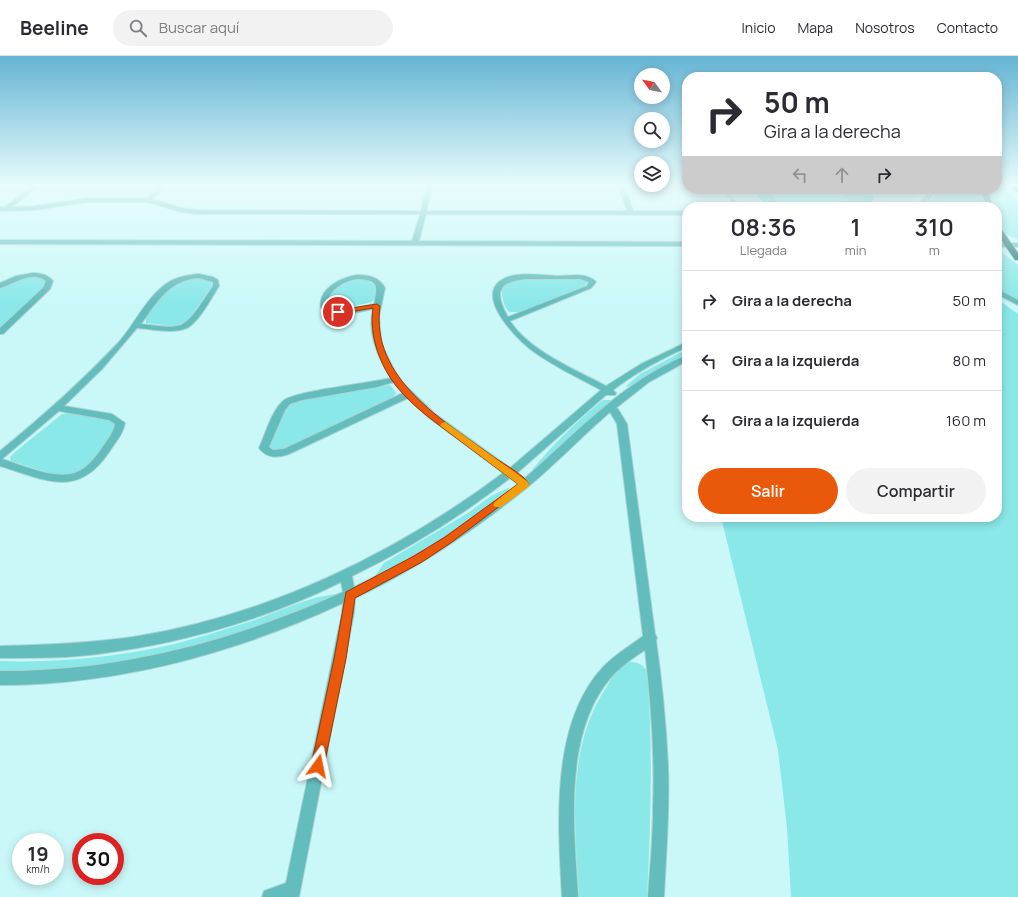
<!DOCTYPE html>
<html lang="es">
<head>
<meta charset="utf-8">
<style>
  :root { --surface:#fff; --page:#f2f2f3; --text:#2b2b33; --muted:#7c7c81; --line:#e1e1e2; --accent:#ea580c }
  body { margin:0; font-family:Manrope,sans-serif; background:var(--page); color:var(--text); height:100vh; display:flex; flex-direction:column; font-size:15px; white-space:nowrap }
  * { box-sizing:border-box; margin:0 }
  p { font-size:13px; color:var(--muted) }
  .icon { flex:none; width:22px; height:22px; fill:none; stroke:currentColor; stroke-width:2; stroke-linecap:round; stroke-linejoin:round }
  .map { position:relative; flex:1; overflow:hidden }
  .sheet { position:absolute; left:682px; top:146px; width:320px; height:320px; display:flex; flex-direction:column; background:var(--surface); border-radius:16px; box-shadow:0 2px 10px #0003 }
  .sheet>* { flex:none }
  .banner { position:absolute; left:682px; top:16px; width:320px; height:122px; border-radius:16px; box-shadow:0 2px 10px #0003; background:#fff; color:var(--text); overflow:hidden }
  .needle { width:26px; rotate:303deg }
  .controls { position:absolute; left:634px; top:12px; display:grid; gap:8px }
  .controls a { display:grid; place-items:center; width:36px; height:36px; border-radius:50%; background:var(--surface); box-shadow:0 2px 10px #0003; font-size:20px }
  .speed { position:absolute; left:12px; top:777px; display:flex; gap:8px; font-size:20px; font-weight:700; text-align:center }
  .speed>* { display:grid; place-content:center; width:52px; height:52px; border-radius:50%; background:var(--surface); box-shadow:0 2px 10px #0003; line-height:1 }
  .speed small { font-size:10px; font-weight:400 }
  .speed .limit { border:6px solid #d22; background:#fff; color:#111 }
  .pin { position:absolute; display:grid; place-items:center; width:34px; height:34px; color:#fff; margin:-17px; border:2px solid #fff; border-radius:50%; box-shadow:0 1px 4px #0007 }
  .me { position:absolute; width:44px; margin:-22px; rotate:12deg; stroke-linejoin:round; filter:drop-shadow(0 0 3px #0008) }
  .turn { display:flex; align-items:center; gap:14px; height:84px; padding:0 16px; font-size:18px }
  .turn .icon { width:52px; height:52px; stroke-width:2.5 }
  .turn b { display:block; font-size:28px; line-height:34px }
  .lanes { display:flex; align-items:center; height:38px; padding:0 16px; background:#0003; justify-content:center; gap:20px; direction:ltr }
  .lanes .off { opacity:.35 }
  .eta { display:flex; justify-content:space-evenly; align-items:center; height:68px; text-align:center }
  .eta b { font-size:24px; font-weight:600; line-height:28px }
  .primary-button { display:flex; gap:8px; margin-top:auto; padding:8px 16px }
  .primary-button a { flex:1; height:46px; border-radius:24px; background:var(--accent); color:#fff; font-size:16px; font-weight:600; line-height:46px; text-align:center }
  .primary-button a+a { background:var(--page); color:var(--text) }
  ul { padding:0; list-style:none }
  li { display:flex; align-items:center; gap:12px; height:60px; padding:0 16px; border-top:1px solid var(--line) }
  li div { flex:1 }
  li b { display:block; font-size:15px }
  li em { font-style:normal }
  header { display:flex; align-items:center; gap:24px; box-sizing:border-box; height:56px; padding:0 20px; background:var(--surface); border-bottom:1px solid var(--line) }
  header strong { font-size:19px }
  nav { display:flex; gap:22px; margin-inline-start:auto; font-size:14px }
  .search { width:280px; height:36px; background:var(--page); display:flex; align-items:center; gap:10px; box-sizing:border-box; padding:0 14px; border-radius:22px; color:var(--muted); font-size:15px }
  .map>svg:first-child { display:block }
</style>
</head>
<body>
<header>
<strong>Beeline</strong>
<div class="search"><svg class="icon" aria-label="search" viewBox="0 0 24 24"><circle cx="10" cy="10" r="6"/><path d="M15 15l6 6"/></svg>Buscar aquí</div>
<nav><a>Inicio</a><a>Mapa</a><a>Nosotros</a><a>Contacto</a></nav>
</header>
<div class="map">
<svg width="1018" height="841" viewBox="0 0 1018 841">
  <rect width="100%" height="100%" fill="#caf8f8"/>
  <path fill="#b6eeed" d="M689,133H921L911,146L905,151H697Z"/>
  <g fill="#8ae8e8">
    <path d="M997,130H1004L1018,146V183C1000,178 997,169 997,151H995L988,133H997Z"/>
    <path d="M937,133H980L986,151H926L933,142Z"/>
    <path d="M997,195L1004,198L1018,209V244L997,233Z"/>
    <path d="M23,222C31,221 41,220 47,226L46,231L0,273V232Z"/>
    <path d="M193,222H202L211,225L212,230L187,266L175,270L146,267V262C161,242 167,228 193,222Z"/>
    <path d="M355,223L366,224L376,230V239L372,246L341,253L329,251C328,244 333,232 340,228C344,226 350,225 355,223Z"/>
    <path d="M517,224H581L586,225L587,227L585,230L521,256H509C503,251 501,237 502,229Z"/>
    <path d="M997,243L1018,258V841H791L787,772L778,694L721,461H997Z"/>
    <path d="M687,293V298L669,307L630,330L625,331L640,318Z"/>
    <path d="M390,329L396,337L394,340L342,368L287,393L278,395L272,394L269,390C276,374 281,352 298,344Z"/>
    <path d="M603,344H612L539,411L532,414C553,388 577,365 603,344Z"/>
    <path d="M68,357L110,365L116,369L115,373C107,384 94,411 81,417C63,425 29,410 11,405L10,401L15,396L62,358Z"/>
    <path d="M510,431L505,439C463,469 421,496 375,520L384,507L468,457L491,440Z"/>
    <path d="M337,538C317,553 290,559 267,567C178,597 94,615 0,615V605C58,607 118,601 175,588C197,582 220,575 242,568C274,559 304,541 337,538Z"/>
    <path d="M629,606C638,606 642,608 647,615C653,691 651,764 647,841H579C575,770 565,693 607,630C613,620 618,610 629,606Z"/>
  </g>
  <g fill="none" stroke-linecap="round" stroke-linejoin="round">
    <g stroke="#abd3d3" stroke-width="2">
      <g id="service">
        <path d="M723,133H727L739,151H735Z"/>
        <rect x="684" y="199" width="3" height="2"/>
      </g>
    </g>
    <g stroke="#abd3d3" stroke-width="2">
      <g id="minor">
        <path d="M33,130H39L12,151L35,150L86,142H147L159,130H164L152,143L182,152L197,154L421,155L427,130H433L426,155H627L619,130H625L633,155H686L687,159L426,158L419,185L687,186V190L0,188V184L412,185L420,158H197L181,156L148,146H86L35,154L0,155V151H5Z"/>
        <path d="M33,217C41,217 48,219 53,225L50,233L3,278H0V272L43,232L46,225C32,214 14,228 0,232V227L16,220Z"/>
        <path d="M199,218L213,221L218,224L219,230C212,241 199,266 187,272C173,278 152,273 137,272L102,313L64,350L112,358L125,367C123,378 115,387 109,396C77,444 44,423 0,410V395C42,361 82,325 119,286C134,269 144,246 162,231C172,222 185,219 199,218ZM199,222L213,226V230C205,241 193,264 181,269C170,273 153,269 141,268C157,246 169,224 199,222ZM59,355L109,364L115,368C114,377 105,387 100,395C94,403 87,412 77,416C57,425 22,409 2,403Z"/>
        <path d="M357,219C369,219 379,221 385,232L379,260L381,287L394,314L403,327L434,357L510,412L601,334C577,321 551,309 530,293C516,282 477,242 500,225C512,215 542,219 557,220C569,220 585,216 595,225L596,226L591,232L510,265C529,295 576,314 606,330L641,308L687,286V291C661,303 636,316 613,334L616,337L615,339H606L517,417L525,422C569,384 610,339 662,311C670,307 678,302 687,300V305L649,326L616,352L618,353L627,368L655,578L657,582L656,584C662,626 666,667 668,709C670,753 666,797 664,841H648C650,812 653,782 653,752C655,699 651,646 645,594C634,601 623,609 614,618C562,674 574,772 578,841H562C558,768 550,667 604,610C616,598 630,590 643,580L617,368L610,356C582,380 557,407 529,430C476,473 417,513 355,542L354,557L299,841H262L264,835L286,827L342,557L343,547C236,597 118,629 0,629V615C118,616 235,585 343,536L341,526C259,567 159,594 67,601C45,602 22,602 0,602V590C45,589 89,587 133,581C267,560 395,498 503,417L428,361L408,342L289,398C278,402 267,403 259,392C266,377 271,356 283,345C294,335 371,327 391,322C378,301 367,278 373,253C358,256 334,264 321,252C317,233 342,221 357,219ZM357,223C379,224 378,229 374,248C360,251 341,258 328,251C326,235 343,225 357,223ZM528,223H580L589,226L587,230L508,261C493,235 499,225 528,223ZM394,326L403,337L284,393L273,394L269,391L285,354L290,348L302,344L377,331ZM510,422L518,428C467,468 412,504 354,531L352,520C408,493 461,460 510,422Z"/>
      </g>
    </g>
    <g stroke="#abd3d3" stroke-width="2">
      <g id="tertiary">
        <path d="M928,133H934L931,141L922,151H916L925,141Z"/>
        <rect x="997" y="187" width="21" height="4"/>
        <path d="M997,233L1018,244V249L997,238Z"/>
      </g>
    </g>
    <g stroke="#abd3d3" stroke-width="2">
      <g id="motorway">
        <path d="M1011,130H1018V137Z"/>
        <path d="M981,133H987L993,151H987Z"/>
        <path d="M997,171H1000L1018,197V204H1015L997,178Z"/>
      </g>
    </g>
    <use href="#service" fill="#64bdbd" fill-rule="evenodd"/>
    <use href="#minor" fill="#64bdbd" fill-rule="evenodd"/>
    <use href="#tertiary" fill="#64bdbd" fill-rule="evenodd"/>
    <use href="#motorway" fill="#1c6f6f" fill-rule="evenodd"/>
  </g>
  <path fill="#40cacb" d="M754,133H865L874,142L870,151H856L849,150V151H766Z"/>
  <path fill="#4bebec" stroke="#34a4a5" d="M766,133H865L874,142L841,135L851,146L777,149Z"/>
  <linearGradient id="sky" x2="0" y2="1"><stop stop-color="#65b5d4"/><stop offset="0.52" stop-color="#e7fcfc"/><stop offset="1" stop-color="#e7fcfc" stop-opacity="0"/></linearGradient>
  <rect width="1018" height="248" fill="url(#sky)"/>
  <path fill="#ea580c" stroke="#983908" d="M377,248L380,250C370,323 444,365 495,402C504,408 524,419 529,428L452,486L422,506L355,542L346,603L324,710L322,715L318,717L313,715L311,710L334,603L346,536L414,500L445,481L518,428C497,412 476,397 455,381C435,366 413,351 397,331C380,310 369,280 373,252L338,258L335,256L338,254Z"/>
  <path fill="#f59e0b" d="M445,366L528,426L529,428L528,431L501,451H495L493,449L495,446L518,428L442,371L440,369L442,367Z"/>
</svg>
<div class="controls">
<a><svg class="needle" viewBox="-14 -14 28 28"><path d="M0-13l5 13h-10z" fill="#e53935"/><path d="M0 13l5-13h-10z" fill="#7c7c81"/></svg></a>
<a><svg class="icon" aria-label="search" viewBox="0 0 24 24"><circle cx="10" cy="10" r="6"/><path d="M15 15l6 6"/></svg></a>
<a><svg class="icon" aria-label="layers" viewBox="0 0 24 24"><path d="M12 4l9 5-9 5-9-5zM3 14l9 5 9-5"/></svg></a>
</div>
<div class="speed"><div>19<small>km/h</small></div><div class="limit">30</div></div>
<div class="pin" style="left:338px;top:256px;background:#d93025"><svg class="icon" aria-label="arrive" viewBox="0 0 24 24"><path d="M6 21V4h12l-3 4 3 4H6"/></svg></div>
<svg class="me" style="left:318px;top:710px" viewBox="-20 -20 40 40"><path d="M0-17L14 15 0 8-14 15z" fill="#ea580c" stroke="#fff" stroke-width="4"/></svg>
<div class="banner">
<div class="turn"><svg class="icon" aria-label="right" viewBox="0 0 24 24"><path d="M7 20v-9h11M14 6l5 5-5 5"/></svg><div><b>50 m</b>Gira a la derecha</div></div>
<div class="lanes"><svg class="icon off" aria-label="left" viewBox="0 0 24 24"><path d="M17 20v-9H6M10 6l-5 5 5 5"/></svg><svg class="icon off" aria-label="ahead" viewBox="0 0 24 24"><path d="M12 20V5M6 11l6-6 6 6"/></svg><svg class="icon" aria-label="right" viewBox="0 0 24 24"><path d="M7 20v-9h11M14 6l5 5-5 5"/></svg></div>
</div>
<section class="sheet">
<div class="eta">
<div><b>08:36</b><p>Llegada</p></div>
<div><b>1</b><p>min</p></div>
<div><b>310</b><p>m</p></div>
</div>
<ul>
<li><svg class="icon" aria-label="right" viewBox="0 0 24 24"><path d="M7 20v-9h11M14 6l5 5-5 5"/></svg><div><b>Gira a la derecha</b></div><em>50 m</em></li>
<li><svg class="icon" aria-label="left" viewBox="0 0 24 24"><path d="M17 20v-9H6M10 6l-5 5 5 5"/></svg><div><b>Gira a la izquierda</b></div><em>80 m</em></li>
<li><svg class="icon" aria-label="left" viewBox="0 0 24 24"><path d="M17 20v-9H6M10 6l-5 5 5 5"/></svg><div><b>Gira a la izquierda</b></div><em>160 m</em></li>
</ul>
<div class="primary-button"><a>Salir</a><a>Compartir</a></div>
</section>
</div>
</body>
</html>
